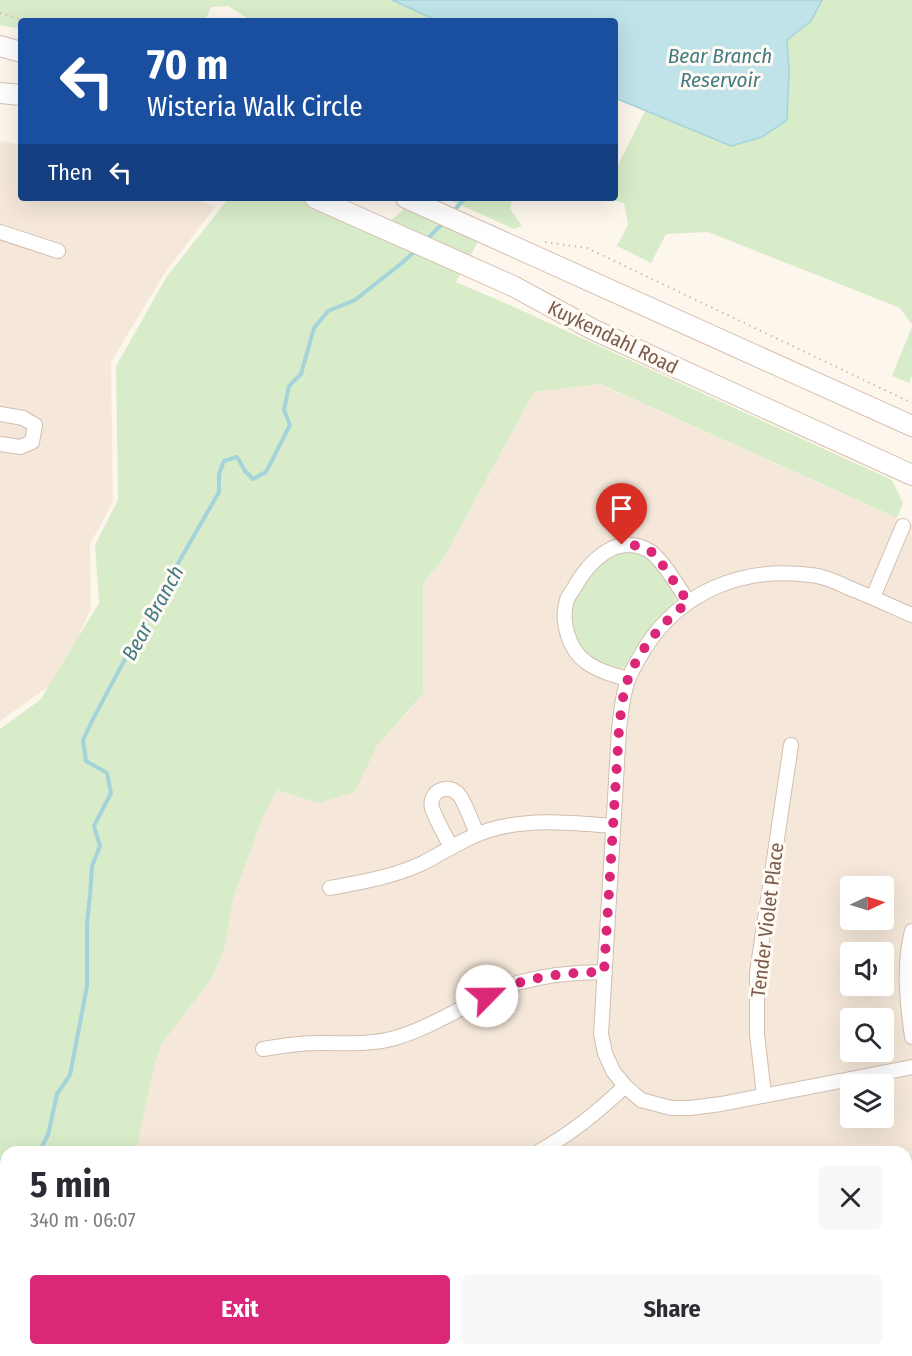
<!DOCTYPE html>
<html lang="en">
<head>
<meta charset="utf-8">
<style>
  :root { --surface:#fff; --page:#f7f7f7; --text:#2b2b33; --muted:#7c7c81; --accent:#db2777 }
  body { margin:0; font-family:"Fira Sans Condensed",sans-serif; background:var(--page); color:var(--text); height:100vh; display:flex; flex-direction:column; font-size:22px; white-space:nowrap }
  * { box-sizing:border-box; margin:0 }
  p { font-size:20px; color:var(--muted) }
  .icon { flex:none; width:33px; height:33px; fill:none; stroke:currentColor; stroke-width:2; stroke-linecap:round; stroke-linejoin:round }
  .map { position:relative; flex:1; overflow:hidden }
  .drawer { position:absolute; left:0px; top:1146px; width:912px; height:210px; display:flex; flex-direction:column; background:var(--surface); border-radius:18px 18px 0 0; box-shadow:0 6px 24px #0002 }
  .drawer>* { flex:none }
  .banner { position:absolute; left:18px; top:18px; width:600px; height:183px; border-radius:6px; box-shadow:0 6px 24px #0002; background:#1a4fa0; color:#fff; overflow:hidden }
  .needle { width:39px; rotate:86deg }
  .controls { position:absolute; left:840px; top:876px; display:grid; gap:12px }
  .controls a { display:grid; place-items:center; width:54px; height:54px; border-radius:6px; background:var(--surface); box-shadow:0 6px 24px #0002; font-size:30px }
  .pin { position:absolute; display:grid; place-items:center; width:51px; height:51px; color:#fff; margin:-62px -26px; border-radius:50% 50% 50% 0; rotate:-45deg; box-shadow:0 0 6px #0007 }
  .pin .icon { rotate:45deg }
  .me { position:absolute; width:66px; margin:-33px; rotate:67deg; stroke-linejoin:round; filter:drop-shadow(0 0 4px #0008) }
  .turn { display:flex; align-items:center; gap:21px; height:126px; padding:0 30px; font-size:27px }
  .turn .icon { width:78px; height:78px; stroke-width:2.5 }
  .turn b { display:block; font-size:42px; line-height:51px }
  .then { display:flex; align-items:center; height:57px; padding:0 30px; background:#0003; gap:12px; font-size:22px }
  .round { display:grid; place-items:center; flex:none; width:63px; height:63px; border-radius:6px; background:var(--page) }
  .headline { display:flex; align-items:center; justify-content:space-between; height:102px; padding:0 30px }
  h1 { font-size:36px; font-weight:700; line-height:45px }
  .action { display:flex; gap:12px; margin-top:auto; padding:12px 30px }
  .action a { flex:1; height:69px; border-radius:6px; background:var(--accent); color:#fff; font-size:24px; font-weight:700; line-height:69px; text-align:center }
  .action a+a { background:var(--page); color:var(--text) }
  .map>svg:first-child { display:block }
</style>
</head>
<body>
<div class="map">
<svg width="912" height="1356" viewBox="0 0 912 1356">
  <rect width="100%" height="100%" fill="#fdf6ec"/>
  <g fill="#f5e8da" fill-rule="evenodd">
    <path d="M0,141L21,145V198H197L215,207L164,274L111,362L113,502L90,544L91,609L59,679L0,721Z"/>
    <path d="M599,384L912,525V1155L906,1156V1152H136L155,1063L161,1045L212,978L225,947L233,899L262,819L277,790L318,803L355,792L377,746L423,695V584L443,559L534,392ZM850,886H884V920H850ZM850,952H884V986H850ZM850,1018H884V1052H850ZM850,1084H884V1118H850Z"/>
  </g>
  <path fill="#f3e8fa" d="M361,1350H784L787,1356H341Z"/>
  <g fill="#d8ecc9">
    <path d="M0,0H392L428,17L427,21H252L228,6L211,7L205,21H21V29L0,25Z"/>
    <path d="M822,0H912V325L900,308L708,232L666,234L651,263L617,246L628,225L624,203L605,198H615V171L645,111L731,146L787,120L789,72L787,40L811,21Z"/>
    <path d="M229,198H319L388,223L406,207L479,240L456,282L512,306L892,480L903,503L897,518L600,384L534,392L443,559L423,583V694L377,746L355,792L318,803L277,790L262,819L233,899L225,947L212,978L161,1045L155,1063L136,1152H6V1350H478L476,1352L477,1356H0V729L40,700L99,603L95,545L118,500L116,366L167,276Z"/>
    <path d="M445,198H512L510,209L522,226L514,229Z"/>
    <path d="M912,327V375L909,383L892,376Z"/>
    <path d="M620,551H637L652,559L676,592L674,605L653,625L640,643L625,667L620,669L613,668L589,658L576,639L570,618L573,605L576,595L590,574L604,559Z"/>
    <path d="M912,1155V1341L906,1343V1156Z"/>
    <path d="M784,1350H887L870,1356H787Z"/>
  </g>
  <path fill="#bfe3e8" stroke="#a5d3da" stroke-width="1.5" d="M392,0H822L811,21L787,40L789,71L787,120L762,137L731,146L615,98V21H438Z"/>
  <g fill="none" stroke-linecap="round" stroke-linejoin="round">
    <g stroke="#a5d3da" stroke-width="4">
      <path d="M452,213L465,198"/>
      <path d="M427,239L445,221"/>
      <path d="M39,1152L48,1135L57,1094L70,1075L87,986V923L90,895L92,866L100,846L94,826L111,793L107,773L86,761L83,740L93,719L149,614L219,492V474L224,461L237,457L245,471L253,479L266,472L290,425L284,410L289,386L301,374L314,328L328,311L355,300L402,263L415,251"/>
      <path d="M0,1160L6,1163"/>
      <path d="M906,1188L912,1187"/>
      <path d="M231,1356L244,1350"/>
    </g>
    <g stroke="#d1beb0" stroke-width="10">
      <g id="lane">
        <path d="M686,1350L693,1356"/>
        <path d="M750,1350L754,1356"/>
      </g>
    </g>
    <g stroke="#d1beb0" stroke-width="16">
      <g id="street">
        <path d="M0,232L58,251"/>
        <path d="M0,414L23,418L35,425L32,442L20,447L0,444"/>
        <path d="M873,597L903,526"/>
        <path d="M912,615C891,606 870,596 849,588C837,582 824,576 811,575C744,566 681,591 645,648C639,658 632,669 628,680C622,696 621,713 619,730L601,1034L605,1053L613,1071L625,1086L641,1100L671,1108H690L721,1104L912,1067"/>
        <path d="M628,679C614,675 598,671 586,662C569,650 560,620 567,600C568,596 572,592 574,588C588,563 614,534 646,549C661,556 678,587 688,601"/>
        <path d="M451,847C445,835 436,820 432,808C428,791 449,782 459,795C465,802 473,825 477,834"/>
        <path d="M330,888C362,882 393,877 423,863C446,851 468,836 493,829C533,818 573,823 613,826"/>
        <path d="M912,931C903,966 907,1001 912,1037"/>
        <path d="M263,1049C275,1047 287,1045 299,1044C331,1041 364,1047 395,1038C439,1025 475,997 517,983C546,975 574,972 604,972"/>
        <path d="M764,1095L757,1034V973L791,745"/>
        <path d="M538,1152C571,1134 598,1112 625,1086"/>
      </g>
    </g>
    <g stroke="#d6c0b0" stroke-width="22">
      <g id="secondary">
        <path d="M0,46L21,52"/>
        <path d="M0,93L21,95"/>
        <path d="M315,198L513,286L594,330L912,475"/>
        <path d="M406,198L912,426"/>
      </g>
    </g>
    <g stroke="#d9b8a5" stroke-width="2" stroke-dasharray="1.5 4.5" stroke-linecap="butt">
      <path d="M0,13L27,21"/>
      <path d="M545,242L587,248L912,403"/>
    </g>
    <use href="#lane" stroke="#fff" stroke-width="7"/>
    <use href="#street" stroke="#fff" stroke-width="14"/>
    <use href="#secondary" stroke="#fff" stroke-width="20"/>
  </g>
  <g fill="none" stroke-linecap="round" stroke-linejoin="round">
    <path stroke="#db2777" stroke-width="10" stroke-dasharray="0 18" d="M487,996C497,992 507,987 518,983C546,975 574,972 604,972L619,730C621,713 622,695 628,679C640,648 663,622 688,602L655,554L645,548L633,545H622"/>
  </g>
  <g text-anchor="middle" dominant-baseline="central" stroke-width="6" stroke-linejoin="round" paint-order="stroke">
    <g font-size="20" fill="#7a5c4d" stroke="#fffaf3">
      <text transform="translate(613 337) rotate(26)">Kuykendahl Road</text>
      <text transform="translate(767 920) rotate(-83)">Tender Violet Place</text>
    </g>
    <g font-size="21" font-style="italic" fill="#437c86" stroke="#fffaf3">
      <text x="720" y="56">Bear Branch<tspan x="720" dy="24">Reservoir</tspan></text>
      <text transform="translate(153 613) rotate(-61)">Bear Branch</text>
    </g>
  </g>
</svg>
<div class="controls">
<a><svg class="needle" viewBox="-14 -14 28 28"><path d="M0-13l5 13h-10z" fill="#e53935"/><path d="M0 13l5-13h-10z" fill="#7c7c81"/></svg></a>
<a><svg class="icon" aria-label="sound" viewBox="0 0 24 24"><path d="M4 9h4l5-4v14l-5-4H4zM17 9q2 3 0 6"/></svg></a>
<a><svg class="icon" aria-label="search" viewBox="0 0 24 24"><circle cx="10" cy="10" r="6"/><path d="M15 15l6 6"/></svg></a>
<a><svg class="icon" aria-label="layers" viewBox="0 0 24 24"><path d="M12 4l9 5-9 5-9-5zM3 14l9 5 9-5"/></svg></a>
</div>
<div class="pin" style="left:622px;top:545px;background:#d93025"><svg class="icon" aria-label="arrive" viewBox="0 0 24 24"><path d="M6 21V4h12l-3 4 3 4H6"/></svg></div>
<svg class="me" style="left:487px;top:996px" viewBox="-20 -20 40 40"><circle r="19" fill="#fff"/><path d="M0-13L10 11 0 6-10 11z" fill="#db2777"/></svg>
<div class="banner">
<div class="turn"><svg class="icon" aria-label="left" viewBox="0 0 24 24"><path d="M17 20v-9H6M10 6l-5 5 5 5"/></svg><div><b>70 m</b>Wisteria Walk Circle</div></div>
<div class="then">Then<svg class="icon" aria-label="left" viewBox="0 0 24 24"><path d="M17 20v-9H6M10 6l-5 5 5 5"/></svg></div>
</div>
<section class="drawer">
<div class="headline"><div><h1>5 min</h1><p>340 m · 06:07</p></div><a class="round"><svg class="icon" aria-label="close" viewBox="0 0 24 24"><path d="M6 6l12 12M18 6L6 18"/></svg></a></div>
<div class="action"><a>Exit</a><a>Share</a></div>
</section>
</div>
</body>
</html>
